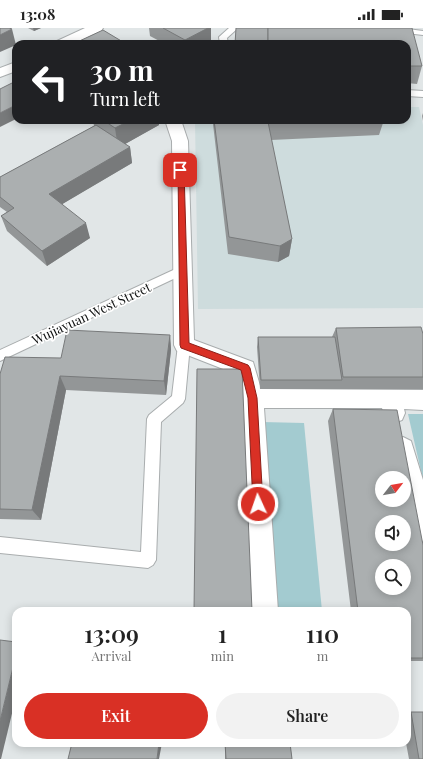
<!DOCTYPE html>
<html lang="en">
<head>
<meta charset="utf-8">
<style>
  :root { --surface:#fff; --page:#f2f2f2; --text:#222; --muted:#767676; --accent:#d93025 }
  body { margin:0; font-family:"Playfair Display",serif; background:var(--page); color:var(--text); height:100vh; display:flex; flex-direction:column; font-size:15px; white-space:nowrap }
  * { box-sizing:border-box; margin:0 }
  p { font-size:13px; color:var(--muted) }
  .icon { flex:none; width:22px; height:22px; fill:none; stroke:currentColor; stroke-width:2; stroke-linecap:round; stroke-linejoin:round }
  .map { position:relative; flex:1; overflow:hidden }
  .drawer { position:absolute; left:12px; top:579px; width:399px; height:140px; display:flex; flex-direction:column; background:var(--surface); border-radius:12px; box-shadow:0 2px 10px #0003 }
  .drawer>* { flex:none }
  .guide { position:absolute; left:12px; top:12px; width:399px; height:84px; border-radius:12px; box-shadow:0 2px 10px #0003; background:#202124; color:#fff; overflow:hidden }
  .needle { width:26px; rotate:59deg }
  .buttons { position:absolute; left:375px; top:443px; display:grid; gap:8px }
  .buttons a { display:grid; place-items:center; width:36px; height:36px; border-radius:50%; background:var(--surface); box-shadow:0 2px 10px #0003; font-size:20px }
  .pin { position:absolute; display:grid; place-items:center; width:34px; height:34px; color:#fff; margin:-17px; border-radius:8px; box-shadow:0 2px 6px #0006 }
  .me { position:absolute; width:44px; margin:-22px; rotate:357deg; stroke-linejoin:round; filter:drop-shadow(0 0 3px #0008) }
  .turn { display:flex; align-items:center; gap:14px; height:84px; padding:0 12px; font-size:18px }
  .turn .icon { width:52px; height:52px; stroke-width:2.5 }
  .turn b { display:block; font-size:28px; line-height:34px }
  .eta { display:flex; justify-content:space-evenly; align-items:center; height:68px; text-align:center }
  .eta b { font-size:24px; font-weight:600; line-height:28px }
  .action { display:flex; gap:8px; margin-top:auto; padding:8px 12px }
  .action a { flex:1; height:46px; border-radius:24px; background:var(--accent); color:#fff; font-size:16px; font-weight:600; line-height:46px; text-align:center }
  .action a+a { background:var(--page); color:var(--text) }
  .status { display:flex; justify-content:space-between; align-items:center; height:28px; padding:0 20px; background:var(--surface); direction:ltr }
  .status svg { height:11px; fill:currentColor }
  .map>svg:first-child { display:block }
</style>
</head>
<body>
<div class="status"><b>13:08</b><svg viewBox="0 0 49 12"><path d="M0 12V9h3v3zM5 12V6h3v6zM10 12V3h3v9zM15 12V0h3v12zM26 1h20v11H26zM47 4h2v5h-2z"/></svg></div>
<div class="map">
<svg width="423" height="731" viewBox="0 0 423 731">
  <rect width="100%" height="100%" fill="#e1e6e7"/>
  <path fill="#cedcdd" d="M407,79H419L423,97V280L198,281L195,92H407Z"/>
  <g fill="#a3cbd0">
    <path d="M408,386H423V452Z"/>
    <path d="M262,394L304,395L322,583H271Z"/>
  </g>
  <g fill="none" stroke-linecap="round" stroke-linejoin="round">
    <g stroke="#a9adae" stroke-width="2">
      <g id="lane">
        <path d="M229,0H238L227,10L228,16H220L219,9Z"/>
        <path d="M376,0H400L423,3V7L380,2Z"/>
        <path d="M407,62L423,63V69L407,68Z"/>
        <path d="M182,238L186,239L188,242L186,245L0,333V322Z"/>
        <path d="M184,312L188,313L190,317L185,371L183,375L161,394L156,532L153,537L148,540L0,525V509L141,524L147,391L149,387L172,368L178,317L180,313Z"/>
      </g>
    </g>
    <g stroke="#a9adae" stroke-width="2">
      <g id="street">
        <path d="M85,0H103L101,3L73,16H55L57,13Z"/>
        <path d="M16,34V43L0,49V40Z"/>
        <path d="M165,92H181L188,113L194,312L253,334L261,361L423,362V382L404,381L405,385L402,392L394,395L386,392L382,380H264L278,583H250L241,370L236,346L177,323L174,317L172,113Z"/>
        <path d="M403,409L411,413L423,452V513L414,510C405,489 404,472 404,450H398L391,420L395,413Z"/>
      </g>
    </g>
    <use href="#lane" fill="#fff" fill-rule="evenodd"/>
    <use href="#street" fill="#fff" fill-rule="evenodd"/>
  </g>
  <g fill="#939697">
    <path d="M28,0H41L34,3Z"/>
    <path d="M149,0H211V14L207,16H165L150,8Z"/>
    <path d="M407,16L422,38L417,56L407,55Z"/>
    <path d="M423,85V93L422,88Z"/>
    <path d="M93,92H159V97L125,116L130,119L132,135L62,176L90,210L47,238L7,203L1,188L7,184L0,179V149L94,98Z"/>
    <path d="M213,92H384L379,107L271,112L292,211L289,228L278,234L228,226L213,96Z"/>
    <path d="M336,300L423,306V361H260L257,319L258,309H332Z"/>
    <path d="M170,307L171,322L166,367L66,362L41,492L0,491V346L61,330Z"/>
    <path d="M333,381L423,517V633H407V583H351L328,393Z"/>
    <path d="M407,684H423V731H409L406,715H407Z"/>
    <path d="M225,715H290L292,731H225Z"/>
  </g>
  <g fill="#787a7b">
    <path d="M33,0H41L34,3Z"/>
    <path d="M208,0H211V14L207,16H185V12Z"/>
    <path d="M12,1L16,17L0,24V7Z"/>
    <path d="M123,14L124,16H118Z"/>
    <path d="M16,77V91L0,99V85Z"/>
    <path d="M131,92H159V97L118,120L115,100Z"/>
    <path d="M130,119L132,135L54,181L49,166Z"/>
    <path d="M86,195L90,210L47,238L42,223Z"/>
    <path d="M292,211L289,228L278,234L280,218Z"/>
    <path d="M170,307L171,322L166,367L164,353Z"/>
    <path d="M60,348L66,362L41,492L32,482Z"/>
    <path d="M16,627V669L1,731H0V693Z"/>
    <path d="M159,715H162L159,731H157Z"/>
  </g>
  <g fill="#abafb0" stroke="#787a7b" fill-rule="evenodd">
    <path d="M0,0H9L12,1L0,7Z"/>
    <path d="M163,0H208L185,12Z"/>
    <path d="M236,0H268V16H235Z"/>
    <path d="M268,0H412L422,38H407V16H268Z"/>
    <path d="M103,2L123,14L118,16H73Z"/>
    <path d="M16,53V77L0,85V61Z"/>
    <path d="M103,92H131L115,100Z"/>
    <path d="M214,92H320L268,94L292,211L280,218L229,209Z"/>
    <path d="M96,97L130,119L49,166L86,195L42,223L1,188L14,180L0,169V149Z"/>
    <path d="M421,299L423,306V349H343L336,300Z"/>
    <path d="M67,302L170,307L164,353L60,348L32,482L0,481V346L5,329L61,330Z"/>
    <path d="M258,309H335L342,352H261Z"/>
    <path d="M197,341H242L252,583H194Z"/>
    <path d="M333,381L397,382L423,517V630H407V583H358ZM382,450H404V472H382ZM382,494H404V516H382ZM382,538H404V560H382Z"/>
    <path d="M0,612L16,614V627L0,693Z"/>
    <path d="M411,684H423V731H419Z"/>
    <path d="M72,715H159L157,731H68Z"/>
    <path d="M225,715H290L292,731H226Z"/>
  </g>
  <path fill="#d93025" stroke="#8d1f18" d="M178,140H180L184,142L189,315L248,337L250,340L257,370L263,476L262,480L258,481L254,480L253,476L248,370L241,342L181,320L180,317Z"/>
  <g text-anchor="middle" dominant-baseline="central" stroke-width="3.5" stroke-linejoin="round" paint-order="stroke">
    <g font-size="13" fill="#0e1010" stroke="#fff">
      <text transform="translate(91 285) rotate(-25)">Wujiayuan West Street</text>
    </g>
  </g>
</svg>
<div class="buttons">
<a><svg class="needle" viewBox="-14 -14 28 28"><path d="M0-13l5 13h-10z" fill="#e53935"/><path d="M0 13l5-13h-10z" fill="#767676"/></svg></a>
<a><svg class="icon" aria-label="sound" viewBox="0 0 24 24"><path d="M4 9h4l5-4v14l-5-4H4zM17 9q2 3 0 6"/></svg></a>
<a><svg class="icon" aria-label="search" viewBox="0 0 24 24"><circle cx="10" cy="10" r="6"/><path d="M15 15l6 6"/></svg></a>
</div>
<div class="pin" style="left:180px;top:142px;background:#d93025"><svg class="icon" aria-label="arrive" viewBox="0 0 24 24"><path d="M6 21V4h12l-3 4 3 4H6"/></svg></div>
<svg class="me" style="left:258px;top:476px" viewBox="-20 -20 40 40"><circle r="17" fill="#d93025" stroke="#fff" stroke-width="3"/><path d="M0-11L8 9 0 5-8 9z" fill="#fff"/></svg>
<div class="guide">
<div class="turn"><svg class="icon" aria-label="left" viewBox="0 0 24 24"><path d="M17 20v-9H6M10 6l-5 5 5 5"/></svg><div><b>30 m</b>Turn left</div></div>
</div>
<section class="drawer">
<div class="eta">
<div><b>13:09</b><p>Arrival</p></div>
<div><b>1</b><p>min</p></div>
<div><b>110</b><p>m</p></div>
</div>
<div class="action"><a>Exit</a><a>Share</a></div>
</section>
</div>
</body>
</html>
